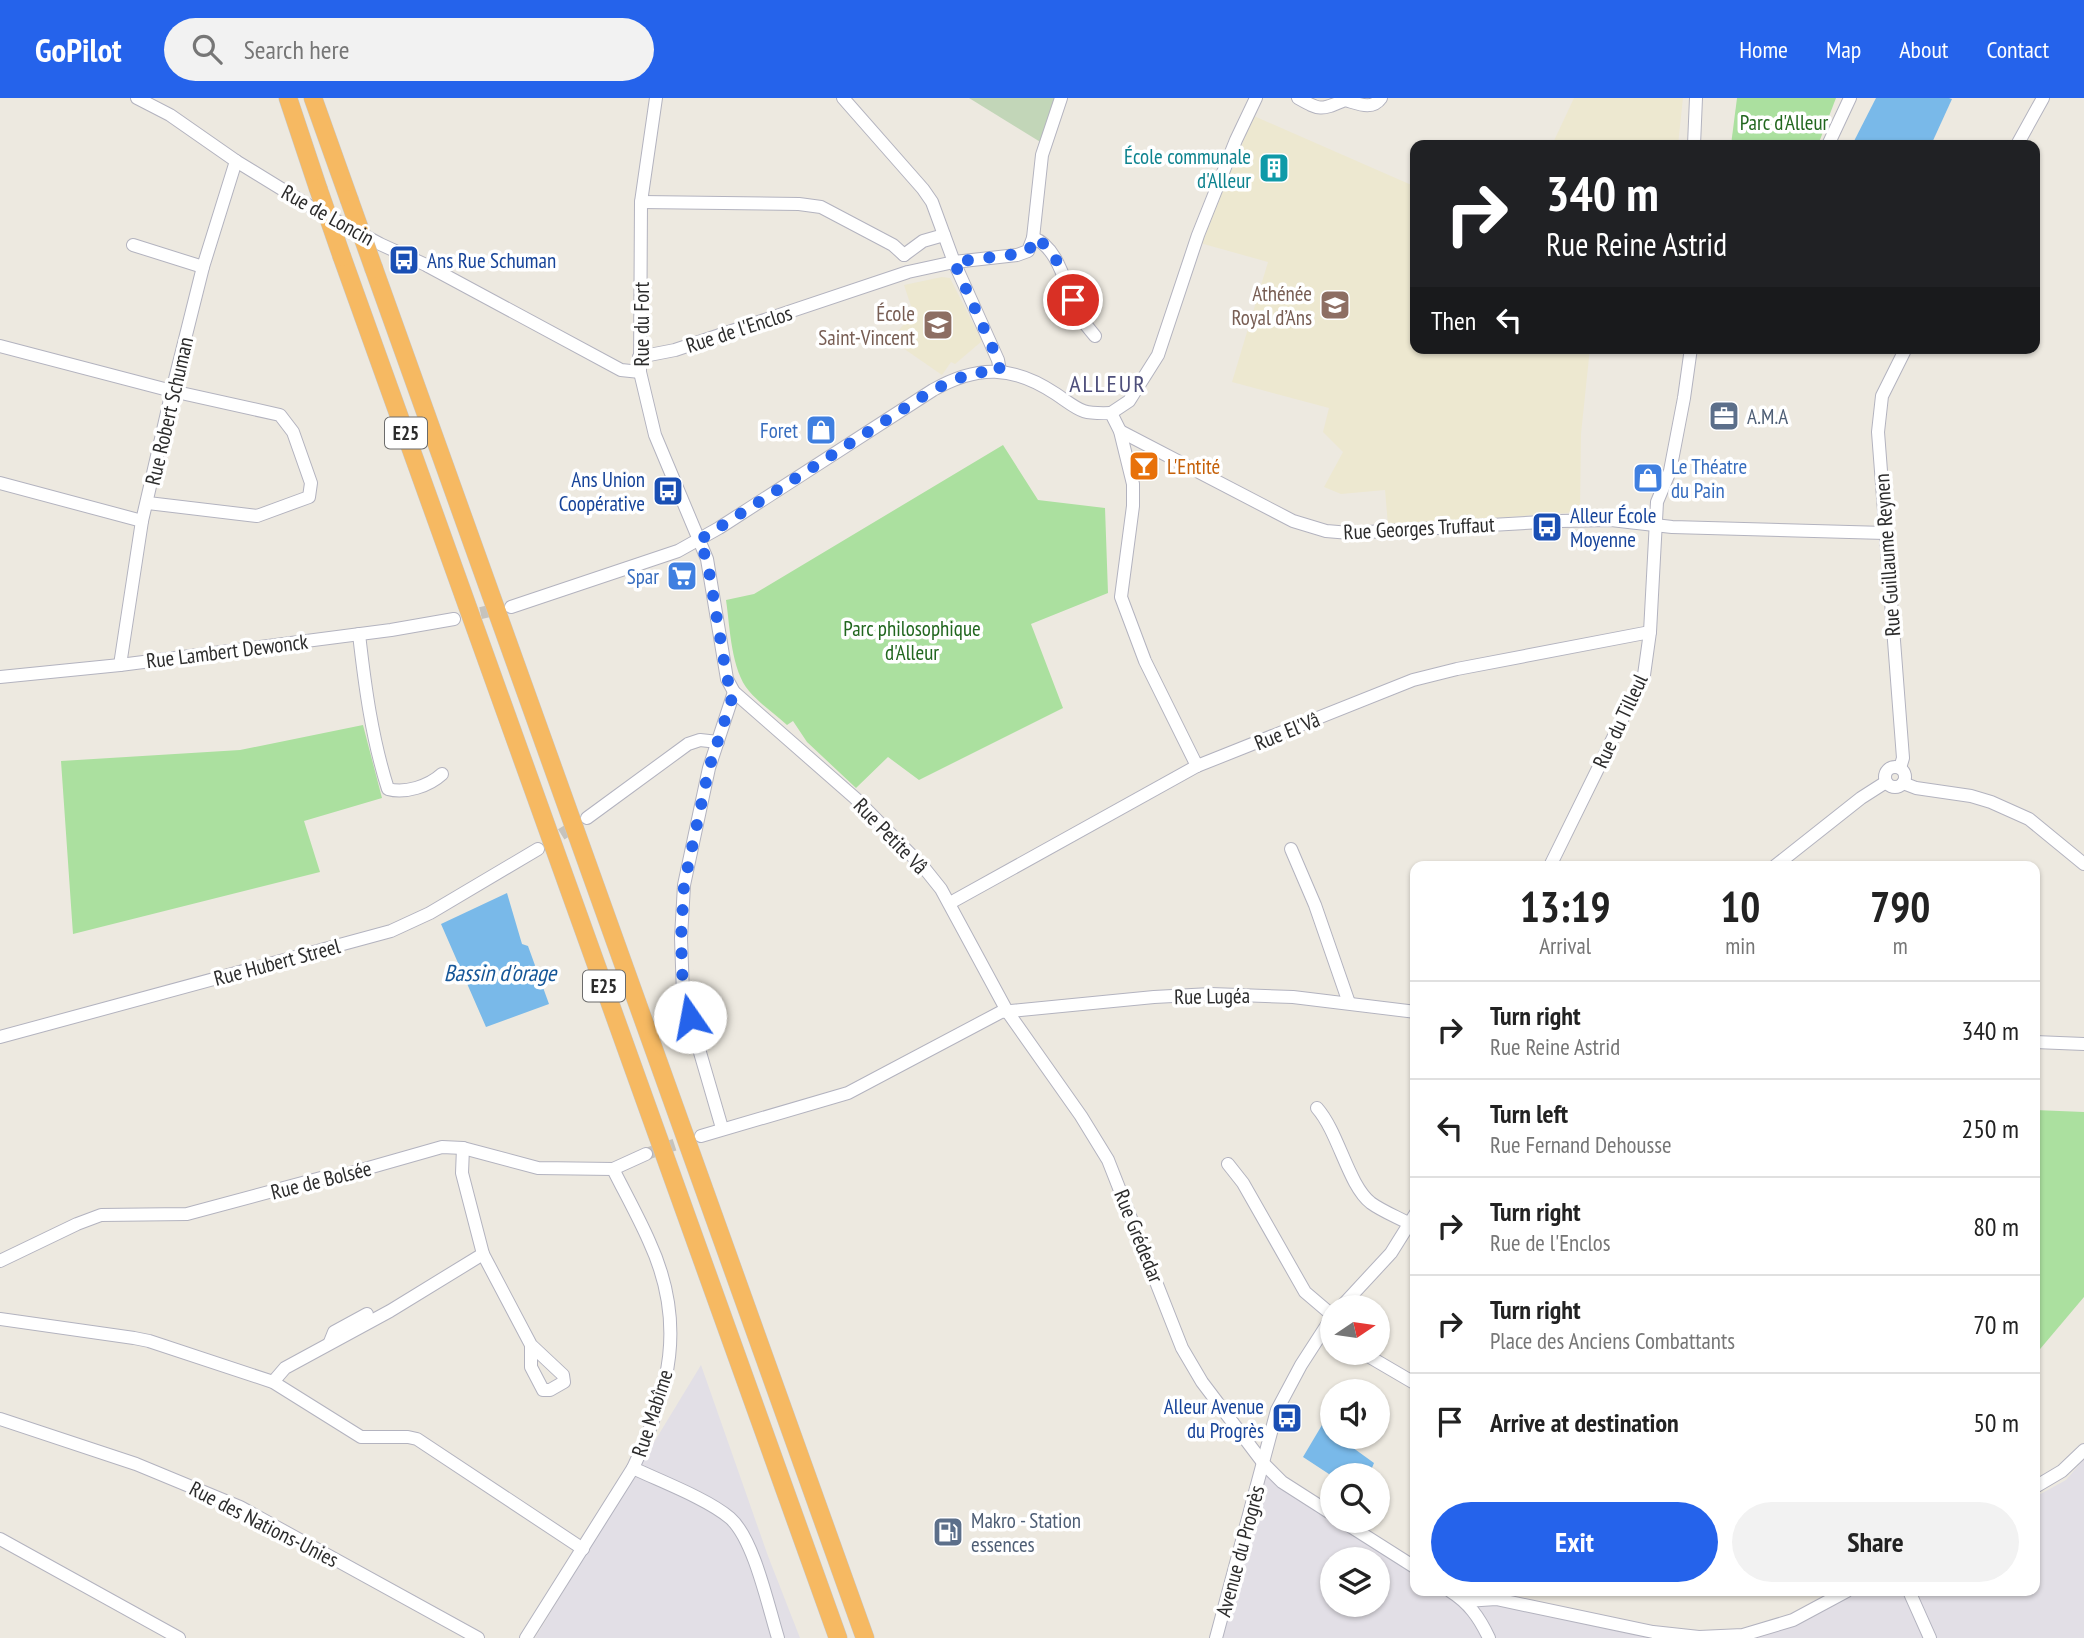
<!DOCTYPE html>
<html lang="en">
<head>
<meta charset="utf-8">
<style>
  :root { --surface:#fff; --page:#f2f2f2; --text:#222; --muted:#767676; --line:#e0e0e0; --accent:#2563eb }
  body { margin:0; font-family:"PT Sans Narrow",sans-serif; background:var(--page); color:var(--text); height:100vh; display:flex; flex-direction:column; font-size:26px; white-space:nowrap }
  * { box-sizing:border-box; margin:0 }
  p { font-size:23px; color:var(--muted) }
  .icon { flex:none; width:38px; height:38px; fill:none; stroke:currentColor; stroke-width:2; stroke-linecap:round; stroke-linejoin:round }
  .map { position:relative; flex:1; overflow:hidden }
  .sheet { position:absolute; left:1410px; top:763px; width:630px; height:735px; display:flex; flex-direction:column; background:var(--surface); border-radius:14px; box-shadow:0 2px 5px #0004 }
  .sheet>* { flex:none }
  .top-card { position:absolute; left:1410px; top:42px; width:630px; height:214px; border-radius:14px; box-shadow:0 2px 5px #0004; background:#202124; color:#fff; overflow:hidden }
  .needle { width:46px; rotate:77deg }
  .controls { position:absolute; left:1320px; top:1197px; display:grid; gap:14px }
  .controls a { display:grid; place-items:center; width:70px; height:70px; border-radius:50%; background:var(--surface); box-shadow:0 2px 5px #0004; font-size:35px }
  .pin { position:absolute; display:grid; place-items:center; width:60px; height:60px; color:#fff; margin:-30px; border:4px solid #fff; border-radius:50%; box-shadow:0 2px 7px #0007 }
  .me { position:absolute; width:77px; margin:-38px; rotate:348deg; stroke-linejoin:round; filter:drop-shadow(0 0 5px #0008) }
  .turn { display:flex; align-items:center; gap:24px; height:147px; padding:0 21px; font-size:32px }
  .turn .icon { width:91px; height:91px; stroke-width:2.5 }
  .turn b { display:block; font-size:49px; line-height:60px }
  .then { display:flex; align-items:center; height:66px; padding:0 21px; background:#0003; gap:14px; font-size:26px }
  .eta { display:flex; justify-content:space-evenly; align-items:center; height:119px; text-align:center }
  .eta b { font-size:42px; font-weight:700; line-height:49px }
  .primary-button { display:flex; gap:14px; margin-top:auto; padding:14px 21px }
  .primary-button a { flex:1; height:80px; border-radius:42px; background:var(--accent); color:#fff; font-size:28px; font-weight:700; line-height:80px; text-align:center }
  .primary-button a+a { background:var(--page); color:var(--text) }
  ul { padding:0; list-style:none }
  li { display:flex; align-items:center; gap:21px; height:98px; padding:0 21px; border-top:2px solid var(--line) }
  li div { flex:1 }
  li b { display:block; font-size:26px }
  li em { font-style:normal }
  header { display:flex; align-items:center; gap:42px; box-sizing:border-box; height:98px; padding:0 35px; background:var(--accent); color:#fff }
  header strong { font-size:33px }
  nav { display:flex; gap:38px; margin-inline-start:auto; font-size:24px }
  .search { width:490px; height:63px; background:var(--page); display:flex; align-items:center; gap:18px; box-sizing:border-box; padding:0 24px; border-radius:38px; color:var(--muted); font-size:26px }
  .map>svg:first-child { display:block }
</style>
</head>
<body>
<header>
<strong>GoPilot</strong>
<div class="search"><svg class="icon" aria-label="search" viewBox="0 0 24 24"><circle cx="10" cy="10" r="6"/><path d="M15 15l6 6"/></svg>Search here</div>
<nav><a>Home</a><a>Map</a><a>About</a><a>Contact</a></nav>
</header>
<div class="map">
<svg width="2084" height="1540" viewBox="0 0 2084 1540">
  <rect width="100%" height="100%" fill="#ede9e0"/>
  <g fill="#e2dfe6" fill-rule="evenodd">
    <path d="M701,1267L768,1458L800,1540H535Z"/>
    <path d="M2084,1361V1540H1737L1819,1514L1860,1493H2035V1399L2066,1382Z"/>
    <path d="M1265,1374L1332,1419V1423H1338L1416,1475V1493H1448L1539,1515L1662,1540H1219ZM1332,1461H1377V1507H1332Z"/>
  </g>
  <g fill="#ede8d0">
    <path d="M1574,0H1683L1678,47H1552Z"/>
    <path d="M1254,18L1416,89V250H1590L1581,336L1580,414L1388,427L1385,392L1341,396L1324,389L1343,354L1323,334L1329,310L1232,284L1268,164L1200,145Z"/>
    <path d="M942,179L950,180L982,243L955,266L951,264L942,277L903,250H898L890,244L913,214L904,187Z"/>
  </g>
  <g fill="#abe09f">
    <path d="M1737,0H1836L1818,47H1731Z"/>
    <path d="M1003,347L1038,402L1105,410L1108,495L1031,526L1063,610L919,682L888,659L856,690L807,644L793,623L787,627C775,616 760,606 749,593C731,572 730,529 726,502L754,496Z"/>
    <path d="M363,627L382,700L304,723L320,774L73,836L61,663L240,652Z"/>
    <path d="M2035,1012L2084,1014V1199L2035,1257Z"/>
  </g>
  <path fill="#c2d6b8" d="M969,0H1058L1042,45Z"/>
  <g fill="#79b9e9">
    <path d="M1876,0H1949L1952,1L1931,47H1852Z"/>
    <path d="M507,795L522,846L528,848L549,906L486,929L441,826Z"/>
    <path d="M1322,1327L1332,1334V1339H1338L1374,1365L1369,1377L1332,1378L1303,1359Z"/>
  </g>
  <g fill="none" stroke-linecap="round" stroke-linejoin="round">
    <g stroke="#c6c3bc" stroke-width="12" stroke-dasharray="12 6" stroke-linecap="butt">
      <path d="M463,519L503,510"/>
      <path d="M546,746L581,724"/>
      <path d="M646,1056L692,1041"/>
    </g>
    <g stroke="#b3b3bf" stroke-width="14">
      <g id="minor">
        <path d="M137,0L170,17L236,63L311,109L380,146L426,167L621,272L640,274"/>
        <path d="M656,0L641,104L640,274L655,337L707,461L727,581L734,594L855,700L925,771L941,791L1007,913L1081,1018L1108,1062L1182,1250L1202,1284L1264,1366L1282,1384L1332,1416"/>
        <path d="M843,0L923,91L932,104L954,164L998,262L1000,273"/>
        <path d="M1298,0C1321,13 1321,12 1345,2C1357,5 1372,13 1381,0"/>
        <path d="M1694,47L1696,0"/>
        <path d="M1828,47L1850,0"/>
        <path d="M2017,47L2043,0"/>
        <path d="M641,104L799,106L821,109L893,147L904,157"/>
        <path d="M1033,140C1061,149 1067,198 1081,220C1085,226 1090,232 1095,238"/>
        <path d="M133,147L203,169"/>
        <path d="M904,157L923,143L944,137"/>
        <path d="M0,248L172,293L280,317L293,334L311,385L309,399L257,418L148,405"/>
        <path d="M639,259L675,252L908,174L954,164L1017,157L1028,153L1033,140L1042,57L1061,0"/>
        <path d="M1111,315L1129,303L1158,257L1198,137L1236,42L1256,0"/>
        <path d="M1120,333L1293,423L1326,433L1350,435L1560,423L1611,422L1672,429L1885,435"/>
        <path d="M0,385L142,423"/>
        <path d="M511,509L678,453L719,430L933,292C977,267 1013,267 1056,296C1081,313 1080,316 1111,315L1120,333L1133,386V408L1121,499L1145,563L1197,668"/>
        <path d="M359,536C365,589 372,641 388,691C405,696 429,688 442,676"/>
        <path d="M120,567L142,423L172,293L203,169L236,63"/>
        <path d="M0,579L120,567L391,532L454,521"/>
        <circle cx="1895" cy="679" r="10"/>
        <path d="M1900,670L1903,660L1901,634L1878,334L1882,298L1906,250"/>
        <path d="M1903,685L1916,690L1971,698L1991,704L2029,721L2084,766"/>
        <path d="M587,720L688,646L700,642L718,644"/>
        <path d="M1291,751L1315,807L1349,905"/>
        <path d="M1550,768L1644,577L1650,534L1657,404L1670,373L1684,300L1691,250"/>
        <path d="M1775,768L1861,700L1886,684"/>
        <path d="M950,805L1197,668L1413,582L1457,571L1650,534"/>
        <path d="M0,939L391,833L430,815L538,751"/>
        <path d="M2035,944L2084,946"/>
        <path d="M1317,1010C1339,1035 1348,1087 1371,1105C1382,1113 1397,1119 1410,1126"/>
        <path d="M722,1030L683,896L681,840L684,787L709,670L734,594"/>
        <path d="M701,1038L848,995L1001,914L1154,899L1211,896L1293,899L1416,914"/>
        <path d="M463,1050L462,1075L483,1156L531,1247V1269L543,1292H550L564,1284L563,1277L531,1247"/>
        <path d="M1228,1066L1243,1085L1305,1194L1332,1217"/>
        <path d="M0,1163L77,1126L101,1117L187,1116L321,1080H333L442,1049L463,1050L538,1070L613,1071L646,1056"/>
        <path d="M1341,1209L1391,1155L1416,1115"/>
        <path d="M0,1221L134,1240L149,1243L273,1284L361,1339H408L417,1341L583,1451"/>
        <path d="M330,1244L334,1234L367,1216"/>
        <path d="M1363,1255L1416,1286"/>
        <path d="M273,1284L285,1270L390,1213L483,1156"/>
        <path d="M0,1321L136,1366L240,1409L478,1540"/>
        <path d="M633,1370C660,1383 708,1401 730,1420C754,1441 768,1508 778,1540"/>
        <path d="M2035,1389L2062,1373L2084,1352"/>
        <path d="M1342,1423L1416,1470"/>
        <path d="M0,1441L179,1540"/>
        <path d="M1450,1493C1469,1505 1479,1519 1489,1540"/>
        <path d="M1909,1493L1930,1540"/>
        <path d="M1466,1503L1496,1501L1653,1534L1699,1539L1743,1537L1793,1522L1847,1493"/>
        <path d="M526,1540L633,1370C670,1292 687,1225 649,1143C638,1118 625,1095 613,1071"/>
        <path d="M1216,1540L1277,1312L1301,1267L1332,1219"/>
      </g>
    </g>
    <g stroke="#c8c8c8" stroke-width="19">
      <g id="highway">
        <path d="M288,0L318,90"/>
        <path d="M313,0L349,101"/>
        <path d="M342,159L838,1540"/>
        <path d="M374,171L865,1540"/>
      </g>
    </g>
    <use href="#minor" stroke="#fff" stroke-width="12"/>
    <use href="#highway" stroke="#f6b962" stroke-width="18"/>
    <g stroke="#c8c8c8" stroke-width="19" stroke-linecap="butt">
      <g id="highway-bridge">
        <path d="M318,90L342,159"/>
        <path d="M349,101L374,171"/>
      </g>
    </g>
    <use href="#highway-bridge" stroke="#f6b962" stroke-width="18"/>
  </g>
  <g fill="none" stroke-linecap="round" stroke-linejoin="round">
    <path stroke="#2563eb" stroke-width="12" stroke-dasharray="0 21.6" d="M690,919L683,896L681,840L684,787L709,670L734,594L727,581L707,461L698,443L933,292L971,275L1000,273L998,262L954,164L1024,155C1030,152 1032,148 1033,140C1056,147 1064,182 1073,202"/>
  </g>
  <defs>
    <g id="building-square" transform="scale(1.575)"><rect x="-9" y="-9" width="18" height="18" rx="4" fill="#0f9aa8" stroke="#fff"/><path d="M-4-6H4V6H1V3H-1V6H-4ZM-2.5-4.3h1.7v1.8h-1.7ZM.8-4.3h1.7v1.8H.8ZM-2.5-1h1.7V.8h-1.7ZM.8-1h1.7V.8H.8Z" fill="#fff"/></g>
    <g id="bus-square" transform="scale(1.575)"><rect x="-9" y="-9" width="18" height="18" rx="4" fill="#1a4fb4" stroke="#fff"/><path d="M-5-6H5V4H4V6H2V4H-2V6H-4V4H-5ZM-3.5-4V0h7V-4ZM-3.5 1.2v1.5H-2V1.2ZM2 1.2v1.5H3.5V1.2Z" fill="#fff"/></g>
    <g id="school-square" transform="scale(1.575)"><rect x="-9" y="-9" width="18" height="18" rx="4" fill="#8d6e63" stroke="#fff"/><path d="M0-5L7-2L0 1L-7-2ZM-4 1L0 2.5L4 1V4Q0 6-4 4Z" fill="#fff"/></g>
    <g id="office-square" transform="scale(1.575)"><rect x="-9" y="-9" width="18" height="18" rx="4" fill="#5c6f8a" stroke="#fff"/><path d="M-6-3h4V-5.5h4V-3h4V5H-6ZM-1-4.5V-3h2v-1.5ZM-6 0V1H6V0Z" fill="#fff"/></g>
    <g id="shop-square" transform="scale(1.575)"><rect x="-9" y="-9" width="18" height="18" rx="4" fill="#3f7fe0" stroke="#fff"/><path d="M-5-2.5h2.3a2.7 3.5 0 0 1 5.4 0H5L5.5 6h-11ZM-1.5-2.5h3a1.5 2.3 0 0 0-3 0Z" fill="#fff"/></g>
    <g id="bar-square" transform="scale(1.575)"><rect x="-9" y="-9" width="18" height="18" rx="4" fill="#e8710a" stroke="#fff"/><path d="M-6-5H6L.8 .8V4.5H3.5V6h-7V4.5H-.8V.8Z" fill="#fff"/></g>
    <g id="supermarket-square" transform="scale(1.575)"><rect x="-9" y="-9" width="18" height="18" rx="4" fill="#3f7fe0" stroke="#fff"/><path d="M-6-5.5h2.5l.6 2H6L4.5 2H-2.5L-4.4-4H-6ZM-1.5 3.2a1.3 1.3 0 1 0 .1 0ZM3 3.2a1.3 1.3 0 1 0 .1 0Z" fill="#fff"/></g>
    <g id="fuel-square" transform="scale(1.575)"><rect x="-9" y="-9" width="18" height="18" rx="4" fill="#5c6f8a" stroke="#fff"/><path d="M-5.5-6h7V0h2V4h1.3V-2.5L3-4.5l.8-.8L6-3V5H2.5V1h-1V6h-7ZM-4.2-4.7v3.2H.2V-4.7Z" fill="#fff"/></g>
  </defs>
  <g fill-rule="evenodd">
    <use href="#building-square" x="1274" y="70"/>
    <use href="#bus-square" x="404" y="162"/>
    <use href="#school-square" x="1335" y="207"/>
    <use href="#school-square" x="938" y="227"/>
    <use href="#office-square" x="1724" y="318"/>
    <use href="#shop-square" x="821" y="332"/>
    <use href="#bar-square" x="1144" y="368"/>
    <use href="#shop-square" x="1648" y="380"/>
    <use href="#bus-square" x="668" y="393"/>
    <use href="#bus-square" x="1547" y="429"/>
    <use href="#supermarket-square" x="682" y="478"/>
    <use href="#bus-square" x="1287" y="1320"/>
    <use href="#fuel-square" x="948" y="1434"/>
  </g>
  <g text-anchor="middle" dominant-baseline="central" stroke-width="7" stroke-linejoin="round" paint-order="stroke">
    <g fill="#fff" stroke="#6b6b6b" stroke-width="2">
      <rect x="385" y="319.5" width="42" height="31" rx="5"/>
      <rect x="583" y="872.5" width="42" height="31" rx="5"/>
    </g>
    <g font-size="19" font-weight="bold" fill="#2c2c2c">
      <text x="406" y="335">E25</text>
      <text x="604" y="888">E25</text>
    </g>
    <g font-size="21" fill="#22671f" stroke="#fff">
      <text x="1784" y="24">Parc d'Alleur</text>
      <text x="912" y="530">Parc philosophique<tspan x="912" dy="24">d'Alleur</tspan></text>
    </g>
    <g font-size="21" fill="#0d838f" stroke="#fff" text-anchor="end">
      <text x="1251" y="58">École communale<tspan x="1251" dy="24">d'Alleur</tspan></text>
    </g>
    <g font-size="21" fill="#2c2c2c" stroke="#fff">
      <text transform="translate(328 117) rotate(29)">Rue de Loncin</text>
      <text transform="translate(641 226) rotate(-90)">Rue du Fort</text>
      <text transform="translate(739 231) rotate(-18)">Rue de l'Enclos</text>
      <text transform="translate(169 313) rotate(-77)">Rue Robert Schuman</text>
      <text transform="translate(1419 430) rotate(-3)">Rue Georges Truffaut</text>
      <text transform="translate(1887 457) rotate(-94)">Rue Guillaume Reynen</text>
      <text transform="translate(227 553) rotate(-7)">Rue Lambert Dewonck</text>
      <text transform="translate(1620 623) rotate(-65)">Rue du Tilleul</text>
      <text transform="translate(1287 633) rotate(-22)">Rue El'Vâ</text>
      <text transform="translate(891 738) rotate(46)">Rue Petite Vâ</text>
      <text transform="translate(277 864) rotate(-15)">Rue Hubert Streel</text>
      <text transform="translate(1212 898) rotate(-1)">Rue Lugéa</text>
      <text transform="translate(321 1082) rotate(-14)">Rue de Bolsée</text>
      <text transform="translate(1139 1138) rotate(68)">Rue Grédedar</text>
      <text transform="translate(652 1315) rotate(-72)">Rue Mabîme</text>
      <text transform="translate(264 1426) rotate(27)">Rue des Nations-Unies</text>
      <text transform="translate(1240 1453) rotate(-75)">Avenue du Progrès</text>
    </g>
    <g font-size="21" fill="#164399" stroke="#fff" text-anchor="start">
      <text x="427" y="162">Ans Rue Schuman</text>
      <text x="645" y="381" text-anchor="end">Ans Union<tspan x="645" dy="24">Coopérative</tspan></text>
      <text x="1570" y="417">Alleur École<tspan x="1570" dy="24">Moyenne</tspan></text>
      <text x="1264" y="1308" text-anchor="end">Alleur Avenue<tspan x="1264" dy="24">du Progrès</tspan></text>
    </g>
    <g font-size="21" fill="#785e54" stroke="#fff" text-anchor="end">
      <text x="1312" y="195">Athénée<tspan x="1312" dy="24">Royal d’Ans</tspan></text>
      <text x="915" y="215">École<tspan x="915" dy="24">Saint-Vincent</tspan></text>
    </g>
    <g font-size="21" fill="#4e5e75" stroke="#fff" text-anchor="start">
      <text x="1747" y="318">A.M.A</text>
      <text x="971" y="1422">Makro - Station<tspan x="971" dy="24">essences</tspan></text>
    </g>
    <g font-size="21" fill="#366cbe" stroke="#fff" text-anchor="end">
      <text x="798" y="332">Foret</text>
      <text x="1671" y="368" text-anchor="start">Le Théatre<tspan x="1671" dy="24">du Pain</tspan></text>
      <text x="659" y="478">Spar</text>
    </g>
    <g font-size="21" fill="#c56008" stroke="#fff" text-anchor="start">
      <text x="1167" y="368">L'Entité</text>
    </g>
    <g font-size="23" font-style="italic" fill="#155698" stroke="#fff">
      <text x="500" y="874">Bassin d'orage</text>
    </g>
    <g font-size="24" letter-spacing="2" fill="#4e4f7b" stroke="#fff">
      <text x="1108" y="285">ALLEUR</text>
    </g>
  </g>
</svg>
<div class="controls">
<a><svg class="needle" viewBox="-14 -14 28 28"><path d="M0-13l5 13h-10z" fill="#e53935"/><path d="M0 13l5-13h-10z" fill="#767676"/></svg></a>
<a><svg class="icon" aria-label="sound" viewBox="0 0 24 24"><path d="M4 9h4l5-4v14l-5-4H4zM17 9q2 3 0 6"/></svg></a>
<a><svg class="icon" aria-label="search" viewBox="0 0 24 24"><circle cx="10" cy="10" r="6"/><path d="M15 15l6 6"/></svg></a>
<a><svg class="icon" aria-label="layers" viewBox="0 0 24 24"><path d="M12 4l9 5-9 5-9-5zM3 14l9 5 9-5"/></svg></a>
</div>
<div class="pin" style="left:1073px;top:202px;background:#d93025"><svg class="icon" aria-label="arrive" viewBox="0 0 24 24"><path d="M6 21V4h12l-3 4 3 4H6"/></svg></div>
<svg class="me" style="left:690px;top:919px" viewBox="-20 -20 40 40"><circle r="19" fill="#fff"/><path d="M0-13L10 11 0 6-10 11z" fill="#2563eb"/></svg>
<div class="top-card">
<div class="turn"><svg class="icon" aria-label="right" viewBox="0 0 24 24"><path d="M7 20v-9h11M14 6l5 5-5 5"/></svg><div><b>340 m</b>Rue Reine Astrid</div></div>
<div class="then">Then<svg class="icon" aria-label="left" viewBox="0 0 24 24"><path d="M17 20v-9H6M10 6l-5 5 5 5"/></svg></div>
</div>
<section class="sheet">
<div class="eta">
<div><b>13:19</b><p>Arrival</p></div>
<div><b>10</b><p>min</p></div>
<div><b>790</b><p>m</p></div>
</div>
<ul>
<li><svg class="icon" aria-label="right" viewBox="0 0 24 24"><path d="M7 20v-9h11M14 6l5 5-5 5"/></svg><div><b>Turn right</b><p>Rue Reine Astrid</p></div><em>340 m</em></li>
<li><svg class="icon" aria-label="left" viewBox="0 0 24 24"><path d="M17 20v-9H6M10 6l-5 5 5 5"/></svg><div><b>Turn left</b><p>Rue Fernand Dehousse</p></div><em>250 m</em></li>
<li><svg class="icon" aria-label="right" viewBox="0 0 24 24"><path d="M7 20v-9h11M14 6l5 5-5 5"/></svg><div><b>Turn right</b><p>Rue de l'Enclos</p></div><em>80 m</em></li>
<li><svg class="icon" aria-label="right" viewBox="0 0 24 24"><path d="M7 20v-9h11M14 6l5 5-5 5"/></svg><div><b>Turn right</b><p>Place des Anciens Combattants</p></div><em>70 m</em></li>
<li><svg class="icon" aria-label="arrive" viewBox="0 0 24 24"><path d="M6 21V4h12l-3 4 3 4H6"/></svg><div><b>Arrive at destination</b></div><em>50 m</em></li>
</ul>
<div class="primary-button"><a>Exit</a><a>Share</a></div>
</section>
</div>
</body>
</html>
